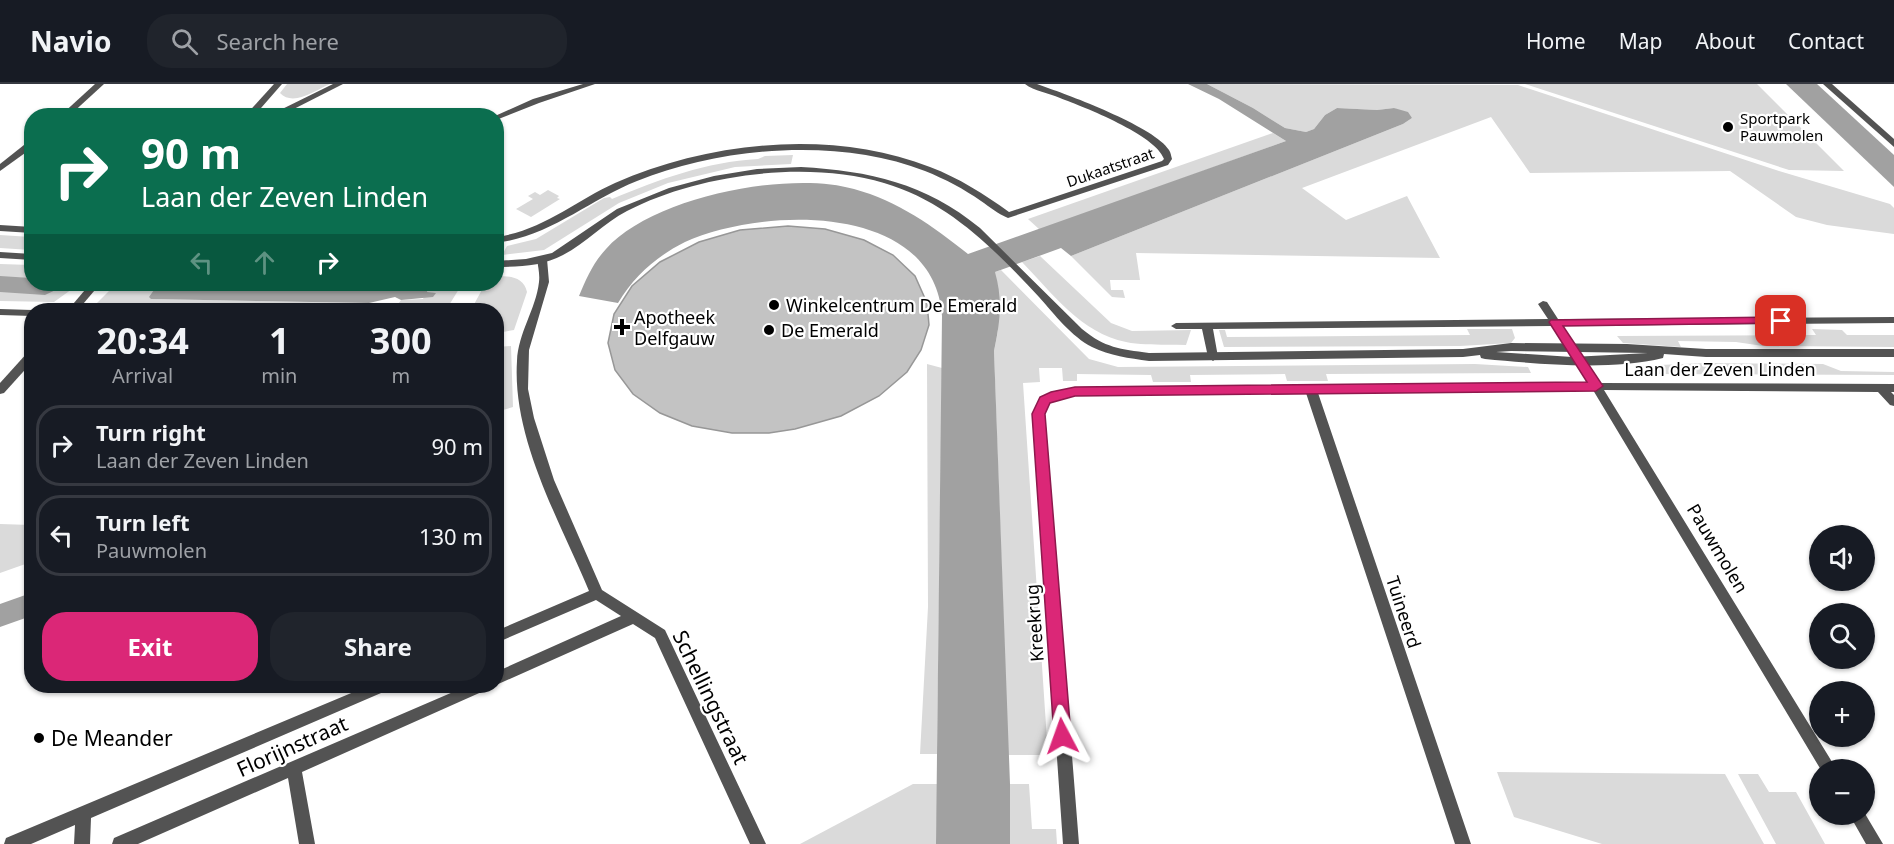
<!DOCTYPE html>
<html lang="en">
<head>
<meta charset="utf-8">
<style>
  :root { --surface:#171b24; --page:#20242c; --text:#f1f3f6; --muted:#9ea1a6; --line:#363941; --accent:#db2777 }
  body { margin:0; font-family:"Noto Sans",sans-serif; background:var(--page); color:var(--text); height:100vh; display:flex; flex-direction:column; font-size:22px; white-space:nowrap }
  * { box-sizing:border-box; margin:0 }
  p { font-size:20px; color:var(--muted) }
  .icon { flex:none; width:33px; height:33px; fill:none; stroke:currentColor; stroke-width:2; stroke-linecap:round; stroke-linejoin:round }
  .map { position:relative; flex:1; overflow:hidden }
  .sheet { position:absolute; left:24px; top:219px; width:480px; height:390px; display:flex; flex-direction:column; background:var(--surface); border-radius:24px; box-shadow:0 2px 4px #0004 }
  .sheet>* { flex:none }
  .banner { position:absolute; left:24px; top:24px; width:480px; height:183px; border-radius:24px; box-shadow:0 2px 4px #0004; background:#0b6e4f; color:#fff; overflow:hidden }
  .fabs { position:absolute; left:1809px; top:441px; display:grid; gap:12px }
  .fabs a { display:grid; place-items:center; width:66px; height:66px; border-radius:50%; background:var(--surface); box-shadow:0 2px 4px #0004; font-size:30px }
  .pin { position:absolute; display:grid; place-items:center; width:51px; height:51px; color:#fff; margin:-26px; border-radius:12px; box-shadow:0 3px 9px #0006 }
  .me { position:absolute; width:66px; margin:-33px; rotate:356deg; stroke-linejoin:round; filter:drop-shadow(0 0 4px #0008) }
  .turn { display:flex; align-items:center; gap:21px; height:126px; padding:0 18px; font-size:27px }
  .turn .icon { width:78px; height:78px; stroke-width:2.5 }
  .turn b { display:block; font-size:42px; line-height:51px }
  .lanes { display:flex; align-items:center; height:57px; padding:0 18px; background:#0003; justify-content:center; gap:30px; direction:ltr }
  .lanes .off { opacity:.35 }
  .eta { display:flex; justify-content:space-evenly; align-items:center; height:102px; text-align:center }
  .eta b { font-size:36px; font-weight:700; line-height:42px }
  .button { display:flex; gap:12px; margin-top:auto; padding:12px 18px }
  .button a { flex:1; height:69px; border-radius:24px; background:var(--accent); color:#fff; font-size:24px; font-weight:700; line-height:69px; text-align:center }
  .button a+a { background:var(--page); color:var(--text) }
  ul { padding:0; list-style:none }
  li { display:flex; align-items:center; gap:18px; height:81px; margin:0 12px 9px; padding:0 6px; border:3px solid var(--line); border-radius:24px }
  li div { flex:1 }
  li b { display:block; font-size:22px }
  li em { font-style:normal }
  header { display:flex; align-items:center; gap:36px; box-sizing:border-box; height:84px; padding:0 30px; background:var(--surface); border-bottom:2px solid var(--line) }
  header strong { font-size:28px }
  nav { display:flex; gap:33px; margin-inline-start:auto; font-size:21px }
  .search { width:420px; height:54px; background:var(--page); display:flex; align-items:center; gap:15px; box-sizing:border-box; padding:0 21px; border-radius:24px; color:var(--muted); font-size:22px }
  .map>svg:first-child { display:block }
</style>
</head>
<body>
<header>
<strong>Navio</strong>
<div class="search"><svg class="icon" aria-label="search" viewBox="0 0 24 24"><circle cx="10" cy="10" r="6"/><path d="M15 15l6 6"/></svg>Search here</div>
<nav><a>Home</a><a>Map</a><a>About</a><a>Contact</a></nav>
</header>
<div class="map">
<svg width="1894" height="760" viewBox="0 0 1894 760">
  <rect width="100%" height="100%" fill="#fff"/>
  <g fill="#dadada">
    <path d="M287,0H330C316,6 293,23 280,9Z"/>
    <path d="M1207,0L1518,1L1779,87L1890,120L1894,124V150L1827,141L1796,133L1730,87L1530,89L1491,33L1302,104L1346,136L1407,112L1440,174L1136,169L1140,196H1110L1111,206H1123L1125,214L1112,213L1071,172L1403,40L1412,34L1394,24L1377,26L1337,24L1325,31L1314,45L1306,48L1285,44L1253,24Z"/>
    <path d="M1525,0H1757L1844,87L1789,86Z"/>
    <path d="M1273,49L1286,57L1040,146L1028,135Z"/>
    <path d="M793,71L791,80L735,83L668,99L619,119L544,166L502,171L507,162L536,155L604,114L610,113L612,115C660,95 706,78 758,75L765,72Z"/>
    <path d="M548,106L559,112L557,114L560,115L531,133L516,125L533,115L528,112L535,108L540,111Z"/>
    <path d="M0,151L31,153V166L0,164Z"/>
    <path d="M1040,172L1111,239L1132,247L1191,246L1186,261C1167,260 1145,262 1126,258C1081,249 1052,209 1022,178Z"/>
    <path d="M0,180L31,181L32,200H79L54,218L0,217Z"/>
    <path d="M1001,186L1089,275L1118,283L1475,280L1528,283L1531,289L1326,290L1328,297H1287L1285,290L1190,291L1191,298H1153L1151,291L1077,290V297H1063L1062,284H1039L1040,298L1023,299L1048,671H1008L994,267L998,247L995,188Z"/>
    <path d="M497,192C510,192 524,193 527,208L514,246L497,249L496,226H471L485,200H496Z"/>
    <path d="M116,200H365L364,202L151,215L359,219L358,222L339,226H90Z"/>
    <path d="M429,200H452L450,204L459,205L446,226H394L401,216L423,215Z"/>
    <path d="M1467,245H1512L1515,254L1511,259L1460,262L1224,263L1219,246H1225L1227,253L1470,251Z"/>
    <path d="M1812,245L1842,246L1847,251H1894V263L1763,262L1736,258L1678,257L1681,263L1623,259L1617,252L1816,251Z"/>
    <path d="M511,262L513,323L503,326L497,310V263Z"/>
    <path d="M1705,279L1823,280L1841,287L1894,288V291L1642,290L1637,282Z"/>
    <path d="M927,280L942,284L937,670H920L928,523Z"/>
    <path d="M0,440L31,441V478L0,489Z"/>
    <path d="M1497,688L1725,690L1764,760H1602L1514,733Z"/>
    <path d="M1738,690H1758L1769,708H1796L1825,760H1776Z"/>
    <path d="M913,700H938L936,760H800Z"/>
    <path d="M1010,700H1029L1032,745H1056L1057,760H1010Z"/>
  </g>
  <g fill="#a1a1a1">
    <path d="M1188,0H1207L1253,24L1285,44L1306,48L1314,45L1325,31L1337,24L1377,26L1394,24L1408,28L1412,34L1403,40L1071,172L1061,164L995,188C1003,216 1000,239 994,267L1010,700V760H936L942,232C934,117 761,123 685,158C657,172 634,192 618,219L579,212C586,195 593,179 606,165C652,113 789,86 854,105C898,117 933,142 968,170L1286,57L1219,15Z"/>
    <path d="M1786,0H1817L1894,71V103Z"/>
    <path d="M0,192L31,194L32,200H59L57,202L62,203L45,211L0,208Z"/>
    <path d="M428,201L427,208L436,209L433,213L401,216L395,213L369,219L151,215L149,213L154,206L160,203Z"/>
    <path d="M31,509V532L0,543V520Z"/>
  </g>
  <path fill="#c3c3c3" stroke="#979797" stroke-width="1.5" d="M788,142L825,145L864,156L893,171L915,192L927,219L929,241L921,266L907,288L879,312L841,332L795,345L769,349H732L692,342L660,329L633,310L615,286L608,259L614,230L632,202L660,178L699,158L740,146Z"/>
  <g fill="none" stroke-linecap="round" stroke-linejoin="round">
    <g fill="#535353" fill-rule="evenodd">
      <path d="M95,0H104L69,32H60Z"/>
      <path d="M274,0H282L254,32H245Z"/>
      <path d="M333,0H343L280,32H268Z"/>
      <path d="M583,0H595L539,19L496,36V32H495L533,15Z"/>
      <path d="M1025,0H1037L1048,4C1074,13 1156,44 1169,66C1171,69 1171,72 1172,75L1168,81L1008,134C998,130 990,123 981,117C964,105 945,95 925,87C838,53 722,63 637,97C587,117 551,152 496,159V153C542,147 575,117 615,99C710,57 832,45 930,83C959,94 984,110 1009,128L1162,77L1164,75C1156,51 1084,23 1060,14C1049,9 1034,7 1025,0Z"/>
      <path d="M29,57H32V64L0,87V80Z"/>
      <path d="M0,141L32,143V149L0,147Z"/>
      <path d="M542,172L547,175L549,198L529,266L528,305L534,334L554,396L602,506L665,546L766,760H750L655,554L633,540L496,601V588L621,532L596,516L496,559V547L589,507C560,437 512,355 517,277C518,249 536,225 539,198C540,190 538,183 537,175Z"/>
      <path d="M90,200H100L78,226H68Z"/>
      <path d="M1543,217L1547,218L1558,235L1894,233V239L1563,242L1599,299L1894,300V308H1891L1894,311V322L1890,321L1878,308L1604,306L1837,686H1821L1593,306L1318,309L1471,760H1455L1306,309L1075,311L1059,314L1049,319L1045,330L1079,760H1063L1033,330L1040,314L1052,308L1075,303L1588,299L1552,242L1213,245L1218,273L1213,277L1208,273L1202,245H1176L1171,242L1176,239L1548,235L1538,220Z"/>
      <path d="M0,225L32,226H35H32V232L0,231Z"/>
      <path d="M32,267V278L4,309L0,310V299L28,268Z"/>
      <path d="M368,602H390L388,606L91,734L90,760H74L75,741L31,760H4L6,754Z"/>
      <path d="M467,602H488L486,606L302,688L315,760H299L288,694L138,760H112L114,754Z"/>
      <path d="M1864,728L1883,760H1866L1849,730H1864Z"/>
    </g>
    <g fill="#535353" fill-rule="evenodd">
      <path d="M1823,0H1832L1894,55V63Z"/>
      <path d="M801,83C870,87 925,99 980,144L1082,245C1105,264 1120,265 1149,269L1463,265L1511,259L1627,260L1706,265H1894V273H1706L1664,270L1663,274C1610,287 1539,280 1485,275L1481,274L1480,271L1463,273L1149,277C1129,274 1110,272 1092,263C1072,253 1054,230 1039,213C994,165 949,118 884,99C807,76 698,90 627,127C604,139 586,159 563,171C543,182 519,183 496,183V177L526,175L552,169L617,125L669,104L714,92L757,85ZM1511,267L1648,269L1572,273L1496,268Z"/>
      <path d="M0,168L32,170V176L0,174Z"/>
    </g>
  </g>
  <path fill="#db2777" stroke="#8e194d" stroke-width="1.5" d="M1781,233L1787,237L1785,239L1563,242L1603,302L1596,307L1075,312L1050,319L1045,330L1071,652L1068,657L1062,660L1056,657L1054,652L1032,330L1040,313L1051,308L1075,303L1587,298L1549,238L1551,236Z"/>
  <g fill="#000" stroke="#fff" stroke-width="2">
    <circle cx="1728" cy="43" r="6"/>
    <circle cx="774" cy="221" r="6"/>
    <path d="M619 234h6v6h6v6h-6v6h-6v-6h-6v-6h6z"/>
    <circle cx="769" cy="246" r="6"/>
    <circle cx="39" cy="654" r="6"/>
  </g>
  <g text-anchor="middle" dominant-baseline="central" stroke-width="4.5" stroke-linejoin="round" paint-order="stroke">
    <g font-size="15" fill="#000" stroke="#fff" text-anchor="start">
      <text x="1740" y="34">Sportpark<tspan x="1740" dy="17">Pauwmolen</tspan></text>
    </g>
    <g font-size="15" fill="#000" stroke="#fff">
      <text transform="translate(1110 83) rotate(-19)">Dukaatstraat</text>
    </g>
    <g font-size="18" fill="#000" stroke="#fff" text-anchor="start">
      <text x="786" y="221">Winkelcentrum De Emerald</text>
      <text x="634" y="233">Apotheek<tspan x="634" dy="21">Delfgauw</tspan></text>
      <text x="781" y="246">De Emerald</text>
    </g>
    <g font-size="18" fill="#000" stroke="#fff">
      <text x="1720" y="285">Laan der Zeven Linden</text>
      <text transform="translate(1718 464) rotate(59)">Pauwmolen</text>
      <text transform="translate(1404 528) rotate(72)">Tuineerd</text>
      <text transform="translate(1034 539) rotate(-94)">Kreekrug</text>
    </g>
    <g font-size="21" fill="#000" stroke="#fff">
      <text transform="translate(711 613) rotate(64)">Schellingstraat</text>
      <text transform="translate(292 662) rotate(-24)">Florijnstraat</text>
    </g>
    <g font-size="21" fill="#000" stroke="#fff" text-anchor="start">
      <text x="51" y="654">De Meander</text>
    </g>
  </g>
</svg>
<div class="fabs">
<a><svg class="icon" aria-label="sound" viewBox="0 0 24 24"><path d="M4 9h4l5-4v14l-5-4H4zM17 9q2 3 0 6"/></svg></a>
<a><svg class="icon" aria-label="search" viewBox="0 0 24 24"><circle cx="10" cy="10" r="6"/><path d="M15 15l6 6"/></svg></a>
<a>+</a>
<a>−</a>
</div>
<div class="pin" style="left:1781px;top:237px;background:#d93025"><svg class="icon" aria-label="arrive" viewBox="0 0 24 24"><path d="M6 21V4h12l-3 4 3 4H6"/></svg></div>
<svg class="me" style="left:1062px;top:652px" viewBox="-20 -20 40 40"><path d="M0-17L14 15 0 8-14 15z" fill="#db2777" stroke="#fff" stroke-width="4"/></svg>
<div class="banner">
<div class="turn"><svg class="icon" aria-label="right" viewBox="0 0 24 24"><path d="M7 20v-9h11M14 6l5 5-5 5"/></svg><div><b>90 m</b>Laan der Zeven Linden</div></div>
<div class="lanes"><svg class="icon off" aria-label="left" viewBox="0 0 24 24"><path d="M17 20v-9H6M10 6l-5 5 5 5"/></svg><svg class="icon off" aria-label="ahead" viewBox="0 0 24 24"><path d="M12 20V5M6 11l6-6 6 6"/></svg><svg class="icon" aria-label="right" viewBox="0 0 24 24"><path d="M7 20v-9h11M14 6l5 5-5 5"/></svg></div>
</div>
<section class="sheet">
<div class="eta">
<div><b>20:34</b><p>Arrival</p></div>
<div><b>1</b><p>min</p></div>
<div><b>300</b><p>m</p></div>
</div>
<ul>
<li><svg class="icon" aria-label="right" viewBox="0 0 24 24"><path d="M7 20v-9h11M14 6l5 5-5 5"/></svg><div><b>Turn right</b><p>Laan der Zeven Linden</p></div><em>90 m</em></li>
<li><svg class="icon" aria-label="left" viewBox="0 0 24 24"><path d="M17 20v-9H6M10 6l-5 5 5 5"/></svg><div><b>Turn left</b><p>Pauwmolen</p></div><em>130 m</em></li>
</ul>
<div class="button"><a>Exit</a><a>Share</a></div>
</section>
</div>
</body>
</html>
